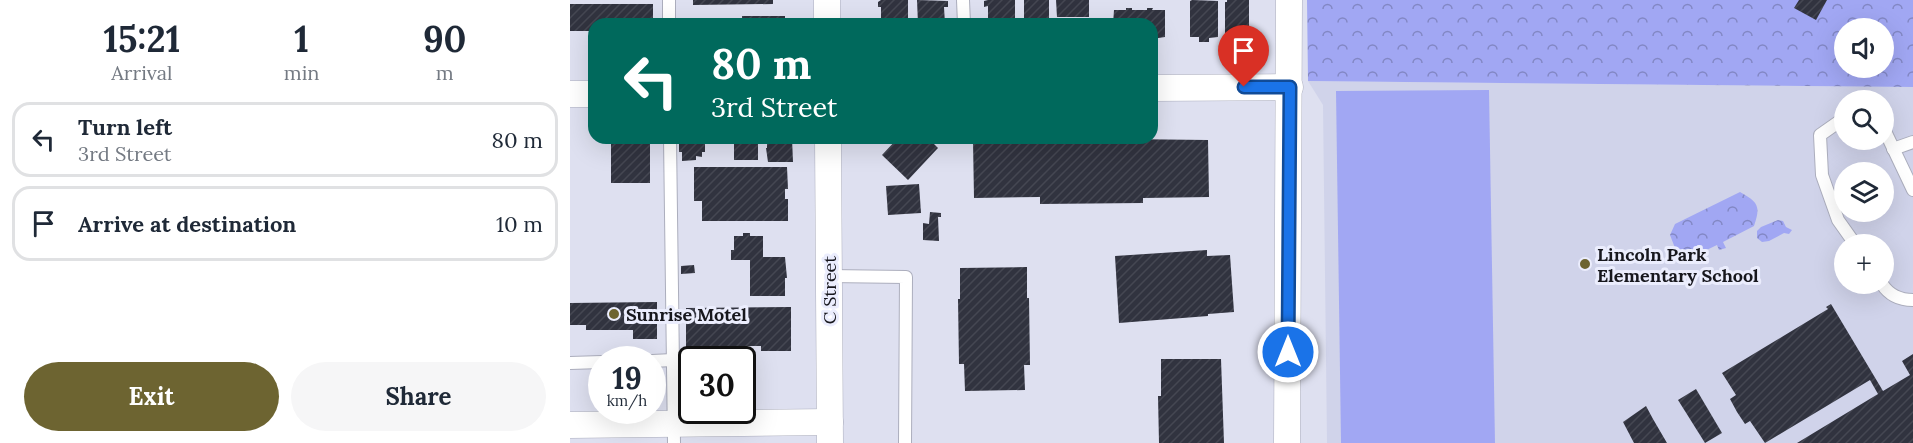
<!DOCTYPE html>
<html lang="en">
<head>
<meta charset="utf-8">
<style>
  :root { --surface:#fff; --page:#f6f6f7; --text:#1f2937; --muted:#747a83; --line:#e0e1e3; --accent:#6d6431 }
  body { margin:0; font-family:Lora,serif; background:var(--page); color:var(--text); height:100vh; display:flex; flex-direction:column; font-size:22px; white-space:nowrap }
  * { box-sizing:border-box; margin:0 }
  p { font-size:20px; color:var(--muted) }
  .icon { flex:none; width:33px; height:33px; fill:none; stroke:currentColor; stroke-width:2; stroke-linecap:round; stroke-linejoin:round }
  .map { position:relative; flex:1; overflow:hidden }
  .side { display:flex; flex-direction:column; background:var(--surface); width:570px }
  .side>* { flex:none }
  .top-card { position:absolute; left:18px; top:18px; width:570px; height:126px; border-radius:18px; box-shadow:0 6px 24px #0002; background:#00695c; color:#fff; overflow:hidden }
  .fabs { position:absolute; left:1264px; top:18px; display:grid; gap:12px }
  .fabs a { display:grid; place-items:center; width:60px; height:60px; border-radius:50%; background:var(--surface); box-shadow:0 6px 24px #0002; font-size:30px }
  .speed { position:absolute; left:18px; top:346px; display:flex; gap:12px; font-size:30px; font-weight:700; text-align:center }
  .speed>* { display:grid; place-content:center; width:78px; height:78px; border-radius:50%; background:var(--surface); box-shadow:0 6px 24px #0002; line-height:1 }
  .speed small { font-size:15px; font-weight:400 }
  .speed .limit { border:3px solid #111; border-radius:9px; background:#fff; color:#111 }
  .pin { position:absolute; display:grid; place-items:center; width:51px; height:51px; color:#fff; margin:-62px -26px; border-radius:50% 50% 50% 0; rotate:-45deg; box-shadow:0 0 6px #0007 }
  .pin .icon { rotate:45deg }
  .me { position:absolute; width:66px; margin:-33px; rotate:0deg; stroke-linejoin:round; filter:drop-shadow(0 0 4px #0008) }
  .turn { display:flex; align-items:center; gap:21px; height:126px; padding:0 24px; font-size:27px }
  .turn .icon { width:78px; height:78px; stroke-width:2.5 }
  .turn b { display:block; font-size:42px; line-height:51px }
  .eta { display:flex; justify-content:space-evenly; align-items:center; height:102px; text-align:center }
  .eta b { font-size:36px; font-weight:700; line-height:42px }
  .cta { display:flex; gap:12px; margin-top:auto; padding:12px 24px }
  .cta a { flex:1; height:69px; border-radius:36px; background:var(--accent); color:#fff; font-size:24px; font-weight:700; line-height:69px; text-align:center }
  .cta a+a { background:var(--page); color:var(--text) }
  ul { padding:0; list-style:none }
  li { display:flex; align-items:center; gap:18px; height:75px; margin:0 12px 9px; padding:0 12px; border:3px solid var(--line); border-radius:18px }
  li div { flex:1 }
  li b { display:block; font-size:22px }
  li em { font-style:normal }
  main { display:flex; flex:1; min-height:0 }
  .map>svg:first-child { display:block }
</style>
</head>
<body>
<main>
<section class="side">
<div class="eta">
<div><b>15:21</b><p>Arrival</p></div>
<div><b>1</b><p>min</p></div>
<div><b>90</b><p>m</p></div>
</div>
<ul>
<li><svg class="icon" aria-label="left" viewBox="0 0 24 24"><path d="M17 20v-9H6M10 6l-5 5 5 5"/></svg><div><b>Turn left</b><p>3rd Street</p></div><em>80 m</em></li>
<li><svg class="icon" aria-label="arrive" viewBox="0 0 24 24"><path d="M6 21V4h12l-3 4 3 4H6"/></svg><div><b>Arrive at destination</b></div><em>10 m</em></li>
</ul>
<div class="cta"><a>Exit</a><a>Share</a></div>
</section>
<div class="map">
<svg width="1343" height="443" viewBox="0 0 1343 443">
  <defs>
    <pattern id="park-crowns" width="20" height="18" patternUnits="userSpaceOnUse" patternTransform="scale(1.5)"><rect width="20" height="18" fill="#a1a7f3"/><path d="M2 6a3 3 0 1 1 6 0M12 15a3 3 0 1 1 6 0" fill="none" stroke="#8287c4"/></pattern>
    <pattern id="building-hatch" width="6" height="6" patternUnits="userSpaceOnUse" patternTransform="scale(1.5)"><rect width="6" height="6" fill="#31333f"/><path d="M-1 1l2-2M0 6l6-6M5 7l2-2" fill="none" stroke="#454752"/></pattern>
  </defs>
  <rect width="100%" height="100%" fill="#dee0f0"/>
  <path fill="#d0d3ea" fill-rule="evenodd" d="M738,81L1343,87V443H757L753,105ZM1275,100H1314V140H1275ZM1275,172H1314V212H1275ZM1275,244H1314V284H1275Z"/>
  <path fill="#a1a7f3" d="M919,90L925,443H771L766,91Z"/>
  <g fill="url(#park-crowns)" fill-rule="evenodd">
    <path d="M737,0H1343V87L738,81ZM1275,28H1314V68H1275Z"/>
    <path d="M1170,192C1188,202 1191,206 1184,226L1153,242L1156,248L1149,250L1147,245L1120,258L1105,248L1100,235L1105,224Z"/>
    <path d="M1208,220L1213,221L1216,227L1222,230L1219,234L1214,233L1199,241L1192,242L1187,238V231L1191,227Z"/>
  </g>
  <g fill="url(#building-hatch)">
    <path d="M123,0H203V4L123,5Z"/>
    <path d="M311,0H338V24H311V7H308V2Z"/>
    <path d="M347,0L378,1V7H374L375,24H348Z"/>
    <path d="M418,0H445V24H418V6L414,7V1Z"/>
    <rect x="454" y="0" width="25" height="24"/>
    <path d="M486,0H519V17H487Z"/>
    <path d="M622,0L648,1V37L639,38V42H629V37H620V1Z"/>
    <path d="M657,0H679V37L655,38V2H657Z"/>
    <path d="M1229,0H1257L1246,20L1224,8Z"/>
    <path d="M0,4H83V24H24V31H0Z"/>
    <path d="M556,8H562V10H577V8H583L582,10H595V37L582,39V24H543L544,10H556Z"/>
    <rect x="172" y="16" width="43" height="8"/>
    <rect x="41" y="138" width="39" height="45"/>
    <path d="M109,138H135V152H132V157L126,156V160L112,161V152H109Z"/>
    <path d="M143,138H188V160H164V143L143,144Z"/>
    <path d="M197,138H222L223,162H198L196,148H197Z"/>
    <path d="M328,138H358L368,148L338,180L312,155Z"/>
    <path d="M469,138L638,140L639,197L573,198V203L470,204V197L404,198L403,141L469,140Z"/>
    <path d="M124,167H217L218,189H215V199H218V221H132V201H124Z"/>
    <path d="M349,184L351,213L318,215L316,186Z"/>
    <path d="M360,212L371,213V217H368L369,241L353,240V223L359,224Z"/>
    <path d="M173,233H180V236H193V257H215L217,278H215V296H180V260H161V250H164V236H173Z"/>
    <path d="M637,250V256L660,255L664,312L638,314V316L549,323L545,256Z"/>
    <path d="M124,265L125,273L111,274V266Z"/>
    <path d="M457,267V298H459L460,365H454L455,390L395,391L394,364H389L388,299H390V268Z"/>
    <path d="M87,302V339H63V330H16V325H0V303Z"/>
    <path d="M1261,304L1313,391L1340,375L1332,361L1343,354V443H1227L1308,394L1300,380L1195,443L1180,421L1175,424L1167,412L1160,399L1166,395L1152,373L1258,309L1256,307Z"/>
    <path d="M221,307V351H191V346H176V350H161V347H146V352H116V308Z"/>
    <path d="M591,359H651L654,443H589L588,396H591Z"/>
    <path d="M1126,389L1152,433L1135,443L1108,400Z"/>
    <path d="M1076,406L1083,419L1097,443H1064L1053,422Z"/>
  </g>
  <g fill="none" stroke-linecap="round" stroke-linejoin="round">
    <g stroke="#acaebd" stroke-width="14">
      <g id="lane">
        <path d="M99,0V24"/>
        <path d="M393,0L394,24"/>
        <path d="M1275,120L1270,121L1250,135L1252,175L1268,220L1285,244"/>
        <path d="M1314,129L1343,190"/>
        <path d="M100,138L104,443"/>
        <path d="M1323,149L1343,142"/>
        <path d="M259,276L336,277L335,443"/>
        <path d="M1312,284C1319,295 1329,300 1343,300"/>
        <path d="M82,361L103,360"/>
        <path d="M0,363L32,362"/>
      </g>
    </g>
    <g stroke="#acaebd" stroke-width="27">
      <g id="street">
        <path d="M257,0V24"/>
        <path d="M582,88L720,87"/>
        <path d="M0,94H24"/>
        <path d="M258,138L260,443"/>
        <path d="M0,425L260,422"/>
        <path d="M717,443L719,0"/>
      </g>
    </g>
    <use href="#lane" stroke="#fff" stroke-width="12"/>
    <use href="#street" stroke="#fff" stroke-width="26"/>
  </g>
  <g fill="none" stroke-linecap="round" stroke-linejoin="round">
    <g stroke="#114b97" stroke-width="15">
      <path id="route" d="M674,87H720L718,352"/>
    </g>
    <use href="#route" stroke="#1a73e8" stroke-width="10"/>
  </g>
  <g fill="#6d6431" stroke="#ebedfd" stroke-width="2">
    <circle cx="1015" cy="264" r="6"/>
    <circle cx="44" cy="314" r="6"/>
  </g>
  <g text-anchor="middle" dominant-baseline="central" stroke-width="6" stroke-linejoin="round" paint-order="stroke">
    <g font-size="18" font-weight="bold" fill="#17171d" stroke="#ebedfd" text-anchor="start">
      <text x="1027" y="254">Lincoln Park<tspan x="1027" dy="21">Elementary School</tspan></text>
      <text x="56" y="314">Sunrise Motel</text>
    </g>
    <g font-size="18" fill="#17171d" stroke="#ebedfd">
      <text transform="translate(259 290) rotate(-90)">C Street</text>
    </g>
  </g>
</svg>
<div class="fabs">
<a><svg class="icon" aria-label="sound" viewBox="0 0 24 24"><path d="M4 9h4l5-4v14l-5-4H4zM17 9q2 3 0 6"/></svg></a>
<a><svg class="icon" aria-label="search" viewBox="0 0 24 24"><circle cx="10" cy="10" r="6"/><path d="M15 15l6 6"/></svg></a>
<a><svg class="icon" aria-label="layers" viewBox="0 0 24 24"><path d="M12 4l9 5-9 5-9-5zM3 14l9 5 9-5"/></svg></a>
<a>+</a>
</div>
<div class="speed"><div>19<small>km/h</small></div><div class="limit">30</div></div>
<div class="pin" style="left:674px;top:87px;background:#d93025"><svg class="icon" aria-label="arrive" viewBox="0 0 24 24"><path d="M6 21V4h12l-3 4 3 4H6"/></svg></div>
<svg class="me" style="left:718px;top:352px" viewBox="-20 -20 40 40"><circle r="17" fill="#1a73e8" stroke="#fff" stroke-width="3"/><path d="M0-11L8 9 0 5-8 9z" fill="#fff"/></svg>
<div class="top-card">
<div class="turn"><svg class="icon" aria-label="left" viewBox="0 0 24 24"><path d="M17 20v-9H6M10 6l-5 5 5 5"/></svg><div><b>80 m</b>3rd Street</div></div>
</div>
</div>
</main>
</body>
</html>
